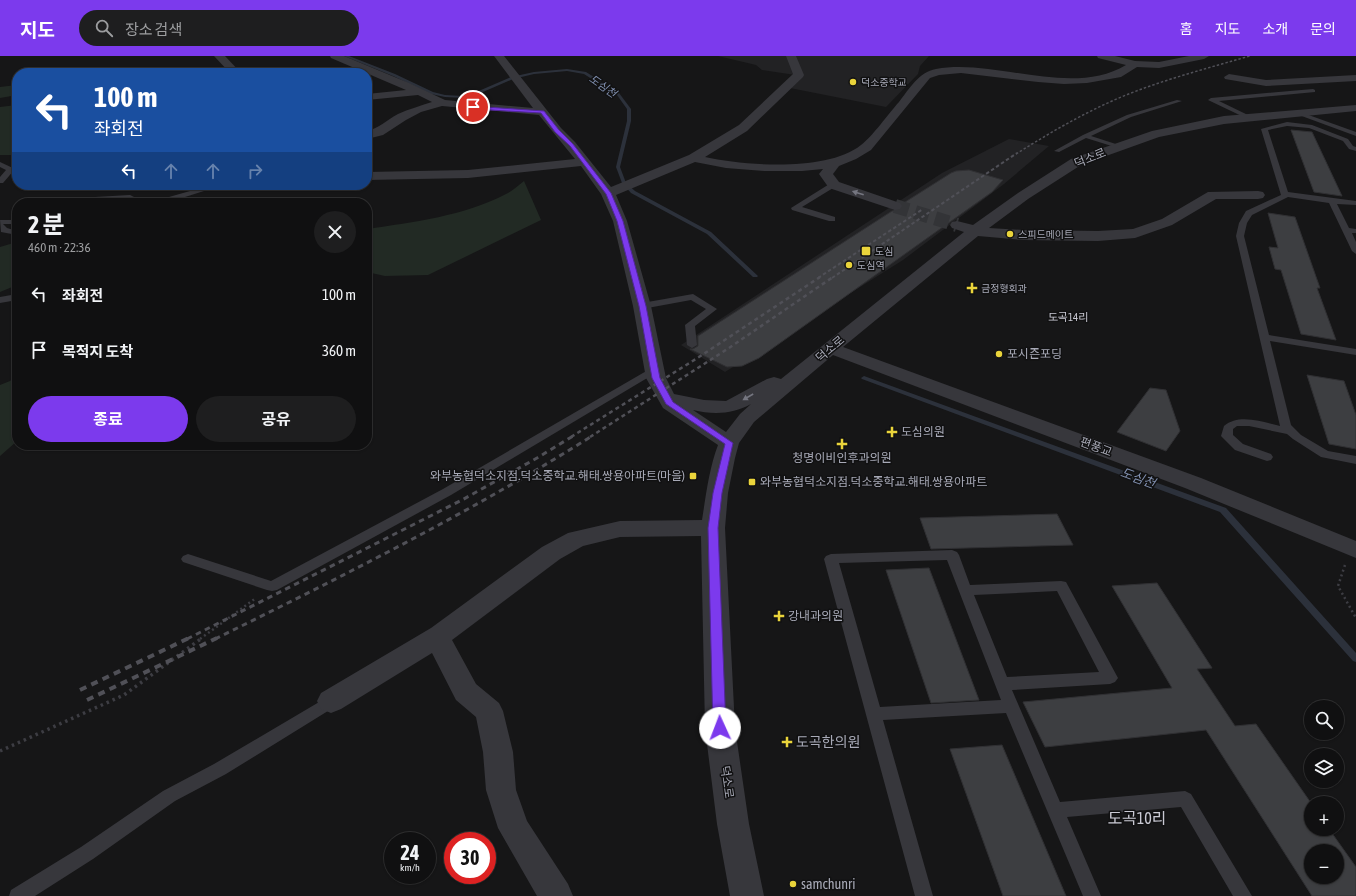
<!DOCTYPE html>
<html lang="ko">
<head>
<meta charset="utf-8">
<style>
  :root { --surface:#101011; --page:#1e1e1f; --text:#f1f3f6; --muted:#9c9d9f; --line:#303031; --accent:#7c3aed }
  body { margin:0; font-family:"Asap Condensed","Noto Sans KR",sans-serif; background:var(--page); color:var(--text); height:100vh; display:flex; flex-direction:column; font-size:15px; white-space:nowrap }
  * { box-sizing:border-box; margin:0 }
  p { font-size:13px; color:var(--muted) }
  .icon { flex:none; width:22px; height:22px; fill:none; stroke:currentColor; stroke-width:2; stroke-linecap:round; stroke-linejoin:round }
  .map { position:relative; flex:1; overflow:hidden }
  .sheet { position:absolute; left:12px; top:142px; width:360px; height:252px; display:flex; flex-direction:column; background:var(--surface); border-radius:16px; box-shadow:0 1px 3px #0004,0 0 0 1px var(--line) }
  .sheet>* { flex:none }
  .hud { position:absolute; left:12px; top:12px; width:360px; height:122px; border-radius:16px; box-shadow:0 1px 3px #0004,0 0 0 1px var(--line); background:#1a4fa0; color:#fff; overflow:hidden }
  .buttons { position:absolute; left:1304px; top:644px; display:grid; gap:8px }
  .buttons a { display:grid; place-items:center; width:40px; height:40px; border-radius:50%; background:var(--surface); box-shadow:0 1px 3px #0004,0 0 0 1px var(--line); font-size:20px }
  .speed { position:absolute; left:384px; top:776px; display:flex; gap:8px; font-size:20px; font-weight:700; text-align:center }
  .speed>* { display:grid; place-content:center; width:52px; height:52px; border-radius:50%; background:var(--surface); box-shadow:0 1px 3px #0004,0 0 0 1px var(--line); line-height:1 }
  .speed small { font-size:10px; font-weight:400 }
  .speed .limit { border:6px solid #d22; background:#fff; color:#111 }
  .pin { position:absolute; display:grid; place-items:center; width:34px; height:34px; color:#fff; margin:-17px; border:2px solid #fff; border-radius:50%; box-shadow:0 1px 4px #0007 }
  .me { position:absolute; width:44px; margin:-22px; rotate:358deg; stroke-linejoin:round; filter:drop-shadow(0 0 3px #0008) }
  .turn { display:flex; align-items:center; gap:14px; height:84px; padding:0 16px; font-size:18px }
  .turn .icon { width:52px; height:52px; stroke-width:2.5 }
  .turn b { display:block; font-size:28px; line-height:34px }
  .lanes { display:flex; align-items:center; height:38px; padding:0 16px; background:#0003; justify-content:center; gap:20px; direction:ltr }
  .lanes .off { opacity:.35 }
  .round { display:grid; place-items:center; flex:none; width:42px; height:42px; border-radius:21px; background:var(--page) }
  .overview { display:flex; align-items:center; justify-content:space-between; height:68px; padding:0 16px }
  h1 { font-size:24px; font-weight:700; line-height:30px }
  .button { display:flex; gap:8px; margin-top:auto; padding:8px 16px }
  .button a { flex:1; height:46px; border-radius:24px; background:var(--accent); color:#fff; font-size:16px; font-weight:700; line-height:46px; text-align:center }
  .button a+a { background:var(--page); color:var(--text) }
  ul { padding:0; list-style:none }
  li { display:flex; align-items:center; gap:12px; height:56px; padding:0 16px }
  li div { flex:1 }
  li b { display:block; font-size:15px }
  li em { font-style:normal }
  header { display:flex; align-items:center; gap:24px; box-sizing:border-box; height:56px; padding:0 20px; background:var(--accent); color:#fff }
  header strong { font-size:19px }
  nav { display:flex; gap:22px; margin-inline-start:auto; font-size:14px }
  .search { width:280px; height:36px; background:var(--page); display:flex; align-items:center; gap:10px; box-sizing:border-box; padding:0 14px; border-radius:22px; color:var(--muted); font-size:15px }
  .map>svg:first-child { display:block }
</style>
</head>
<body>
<header>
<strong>지도</strong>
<div class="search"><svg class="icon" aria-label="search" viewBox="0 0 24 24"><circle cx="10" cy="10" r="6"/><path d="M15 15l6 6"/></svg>장소 검색</div>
<nav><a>홈</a><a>지도</a><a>소개</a><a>문의</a></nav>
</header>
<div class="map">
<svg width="1356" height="840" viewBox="0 0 1356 840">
  <rect width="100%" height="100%" fill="#161617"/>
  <g fill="#222224">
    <path d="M718,0H929L920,10L918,18L886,51L790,32L802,20L762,14L756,9Z"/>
    <path d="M1009,83L1049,90L1004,128L903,204L725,316L681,289L942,117Z"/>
  </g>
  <g fill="#222a24">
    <path d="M17,29V39L0,42V31Z"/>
    <path d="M17,49V99H0V51Z"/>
    <path d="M524,125L541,164L428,219L385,220L367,216V173C414,166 464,160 506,138C512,135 518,130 524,125Z"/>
    <path d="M17,186V229L0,236V191Z"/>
    <path d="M17,319V385L0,400V329L10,325Z"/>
  </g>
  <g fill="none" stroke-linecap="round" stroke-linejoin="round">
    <g fill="#2c313b" fill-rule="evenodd">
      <path d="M344,0H349L395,18L433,36L445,39L463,40L474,37L511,21L534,16L567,13L586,16L619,37L631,53V65L620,111L626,127L635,135L711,176L758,220L757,221H753L707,178L631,137L622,127L616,111L627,65V53L617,39L584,18L567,15L534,18L513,23L476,39L463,42L445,41L431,38L393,20Z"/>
      <path d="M864,320L1226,452L1356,597V606L1353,605L1220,456L862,323L861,322Z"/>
    </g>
  </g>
  <g fill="#3d3e41" stroke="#303033" fill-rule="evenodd">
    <path d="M1291,74L1312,76L1342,140L1314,136Z"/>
    <path d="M969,114L1003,124L992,136L759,302L742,310L727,311L690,293H693L698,290V280L892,155L900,154L903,151L902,148L951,117L956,115Z"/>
    <path d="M1268,157L1295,161L1320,232H1317L1336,284L1301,278L1281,214L1275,213L1269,191L1278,192Z"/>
    <path d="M1307,319L1344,325L1356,359V393L1329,388Z"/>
    <path d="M1150,332L1166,334L1180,375L1166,395L1117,376Z"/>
    <path d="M1057,458L1073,489L931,493L920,462Z"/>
    <path d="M929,512L979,644L931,647L886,514Z"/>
    <path d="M1157,527L1212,612L1197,613L1235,670L1256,668L1311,747V773H1329L1356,811V840H1312L1206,674L1045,691L1023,646L1172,632L1112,530ZM1311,795H1337V821H1311Z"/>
    <path d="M1002,689L1066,840H1003L950,693Z"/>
  </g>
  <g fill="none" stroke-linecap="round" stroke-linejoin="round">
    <path stroke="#333437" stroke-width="14" stroke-dasharray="14 7" stroke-linecap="butt" d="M895,150L957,169"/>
    <g stroke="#3d3d43" stroke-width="2.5" stroke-dasharray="2 3" stroke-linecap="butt">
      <path d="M1345,509L1338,530L1356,562"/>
      <path d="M200,583L256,542"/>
    </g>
    <path stroke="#3d3d43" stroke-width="3.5" stroke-dasharray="2.5 4" stroke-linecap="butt" d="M0,695L124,639L202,582"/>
    <g fill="#37373c" fill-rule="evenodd">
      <path d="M1313,33L1315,34V36L1219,45L1252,61L1253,62L1250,64L1208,44L1211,42Z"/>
      <path d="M1177,44L1182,45L1131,61L1091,80L1122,90V92H1118L1086,82L1059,96L1054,95L1083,79L1127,59Z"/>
      <path d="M1299,57H1303L1356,76V80L1299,59Z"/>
      <path d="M1287,66L1312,69L1348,83L1353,90L1356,91V95L1349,93L1343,85L1309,72L1287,70L1268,74L1288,136L1356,145V149L1337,148L1349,172L1356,173V177H1352L1356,186V198L1352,195L1329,147L1288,141L1252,159L1247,167L1244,180L1269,279L1356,293V299L1270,285L1291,369L1301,379L1328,395L1356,400V408L1321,401L1293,383L1287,378L1249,370H1237L1233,373V379L1243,388L1271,398L1273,401L1271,404L1267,405L1235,394L1221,380L1224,370C1239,357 1263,366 1280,370L1236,180L1239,167L1246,155L1281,139L1261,73Z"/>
      <path d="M0,106L15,113L3,127H0V121L6,114L0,111Z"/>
      <path d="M831,127H834L838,129L802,151L835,161V165H829L792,154L791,152Z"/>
      <path d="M211,129H223L166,147H154L155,145Z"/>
      <path d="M130,139L134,141L133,143L69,147L77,142Z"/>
      <path d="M0,164H17V168H3L7,172L17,175V179L1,176Z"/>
      <path d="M17,238V244L0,247V241Z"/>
      <path d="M693,238L717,253L695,270L697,289L692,292L687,289L685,269L706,253L691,244L642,253L637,250L642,247Z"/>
      <path d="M655,310L660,313L659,315L451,439L277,534L272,535L267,534L183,506L181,503L183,500L188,498L271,525L443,433Z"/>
      <path d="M952,494L957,496L959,499L970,529L1061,525L1066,526L1118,622L1115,626L1110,628L1012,634L1060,746L1185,735L1191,738L1252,840H1233L1181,751L1067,761L1101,840H1083L1006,657L883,664L933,840H915L824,503L826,500L831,498ZM947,504L1001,644L880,651L839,507ZM1057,535L1099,616L1007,621L974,539Z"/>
      <path d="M331,639L336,640L339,645L336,650L226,718L175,745L93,803L35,840H9L11,834L81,791L163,735L214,708Z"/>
    </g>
    <g fill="#37373c" fill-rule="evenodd">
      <path d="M214,0H225L241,17H230Z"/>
      <path d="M330,0H344L409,27L445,44L533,52L494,0H504L561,72L575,86L611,131L689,99L739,69L793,18L786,0H796L804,19L803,21L747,75L705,101C746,110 827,116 861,89C873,80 888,58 899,46C909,33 919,16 936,13C995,2 1071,42 1126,9L1098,2L1097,0H1115L1135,5L1159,6L1189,0H1209L1204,3L1159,12L1137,11L1121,21L1087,27L1064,28L1038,26L961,17L939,19L930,22L871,94L856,103L839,110L833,118L839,126L900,147L902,150L900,153L895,154L829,132L819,118L823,113L802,115H764L726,112L695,106L616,139L627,165L651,250L666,322L674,338L704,344L726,345L767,323L774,321L781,323L964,176L952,172L950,169L952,166L957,165L973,169L1018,137L1071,103L1152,75L1224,60L1356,49V55L1224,68L1159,81L1081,109L1028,143L989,172L1023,174L1098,175L1133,173L1162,163L1208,136L1258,135L1263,136L1265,139L1263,142L1258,143H1216L1172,169L1135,182L1098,185L1023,184L978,180L843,291L1201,422L1356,485V502L1185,432L833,299L754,366L739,387L735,402L728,437L725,472L735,672L749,768L764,840H730L717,768L705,672L701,480L620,481L583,490L560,503L452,584L476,628L499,647L503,655L513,696L516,734L527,765L568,828L573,840H537L498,772L486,734L483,696L476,661L456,644L432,597L341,653L331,657L321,653L317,645L321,637L431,572L542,491L568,477L620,465L702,464C706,439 709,413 718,389L663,352L646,322L633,250L613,165L601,138L581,110L468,122L367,124V116L468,114L575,103L539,59L442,50L421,56L406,64L383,79L367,83V75C379,72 387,64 398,58C409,53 420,50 432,46L418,39L367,44V38L406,34L331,2ZM751,348L740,358L726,376L693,354C714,359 733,358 751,348Z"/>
      <path d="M1229,18L1266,24L1356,19V25L1266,30L1225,23L1224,21Z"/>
    </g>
    <path stroke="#505057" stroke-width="1.5" stroke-dasharray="2.5 2" stroke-linecap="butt" d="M1016,98C1051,76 1087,55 1126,39C1166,23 1208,12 1250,0"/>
    <g stroke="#505057" stroke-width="2" stroke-dasharray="3.5 2.5" stroke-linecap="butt">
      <path d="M818,222L923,153"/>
      <path d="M832,222L1017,97"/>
    </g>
    <g stroke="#505057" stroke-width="2.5" stroke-dasharray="4 3.5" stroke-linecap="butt">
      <path d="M571,381L699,301L820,221"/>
      <path d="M590,381L729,292L833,221"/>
    </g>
    <g stroke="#505057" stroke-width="3" stroke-dasharray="5.5 4.5" stroke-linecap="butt">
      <path d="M187,583L462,444L537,402L573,380"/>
      <path d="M215,583C343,520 471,456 592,380"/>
    </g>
    <g stroke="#505057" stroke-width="4" stroke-dasharray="7 5.5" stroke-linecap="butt">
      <path d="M80,634L189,582"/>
      <path d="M87,644L217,582"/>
    </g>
  </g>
  <defs><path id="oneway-solid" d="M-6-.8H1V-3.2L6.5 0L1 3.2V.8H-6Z"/></defs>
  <g fill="#757680">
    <use href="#oneway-solid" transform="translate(858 137) rotate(-162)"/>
    <use href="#oneway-solid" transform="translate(748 341) rotate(150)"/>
  </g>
  <path fill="#7c3aed" stroke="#51269a" d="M471,50L544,55L559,74L573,88L611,137L623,165L646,250L660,322L673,346L733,387L722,437L718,472L726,672L724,675L720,677L715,675L713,672L708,472L713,437L725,388L666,348L652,322L639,250L617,165L606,138L570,90L555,76L541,57L473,53Z"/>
  <g fill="#ead43b" stroke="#111112" stroke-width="1.5">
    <circle cx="853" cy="26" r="4"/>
    <circle cx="1010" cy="178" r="4"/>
    <rect x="861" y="190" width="10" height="10" rx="2"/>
    <circle cx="849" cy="209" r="4"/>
    <path d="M970 226h4v4h4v4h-4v4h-4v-4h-4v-4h4z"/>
    <circle cx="999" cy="298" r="4"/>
    <path d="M890 370h4v4h4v4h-4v4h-4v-4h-4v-4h4z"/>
    <path d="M840 382h4v4h4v4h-4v4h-4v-4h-4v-4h4z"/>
    <rect x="689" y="416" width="8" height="8" rx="2"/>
    <rect x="748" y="422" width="8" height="8" rx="2"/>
    <path d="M777 554h4v4h4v4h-4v4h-4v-4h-4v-4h4z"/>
    <path d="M785 680h4v4h4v4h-4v4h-4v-4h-4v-4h4z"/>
    <circle cx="793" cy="828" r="4"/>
  </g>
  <g text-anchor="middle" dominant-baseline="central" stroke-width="3" stroke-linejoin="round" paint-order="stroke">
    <g font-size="10" fill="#a8aab7" stroke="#111112" text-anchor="start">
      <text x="861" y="26">덕소중학교</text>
      <text x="1018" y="178">스피드메이트</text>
      <text x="875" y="195">도심</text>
      <text x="857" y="209">도심역</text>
      <text x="981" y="232">금정형회과</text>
    </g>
    <g font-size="11" font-style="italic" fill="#8190b0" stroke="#111112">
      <text transform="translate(603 30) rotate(35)">도심천</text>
    </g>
    <g font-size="11" fill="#c9c9d3" stroke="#111112">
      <text x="1068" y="261">도곡14리</text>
    </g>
    <g font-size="12" fill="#a8aab7" stroke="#111112">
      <text transform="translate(1090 102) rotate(-22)">덕소로</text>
      <text transform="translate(830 293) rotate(-40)">덕소로</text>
      <text transform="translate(1096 391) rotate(20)">편풍교</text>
      <text transform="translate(727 726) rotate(82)">덕소로</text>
    </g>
    <g font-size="12" fill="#a8aab7" stroke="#111112" text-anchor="start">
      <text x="1007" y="298">포시즌포딩</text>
      <text x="901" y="376">도심의원</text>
      <text x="842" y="402" text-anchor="middle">청명이비인후과의원</text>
      <text x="685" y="420" text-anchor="end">와부농협덕소지점.덕소중학교.해태.쌍용아파트(마을)</text>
      <text x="760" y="426">와부농협덕소지점.덕소중학교.해태.쌍용아파트</text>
      <text x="788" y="560">강내과의원</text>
    </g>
    <g font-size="13" font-style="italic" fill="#8190b0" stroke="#111112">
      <text transform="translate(1138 422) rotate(20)">도심천</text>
    </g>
    <g font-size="14" fill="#a8aab7" stroke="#111112" text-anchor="start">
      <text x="796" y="686">도곡한의원</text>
      <text x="801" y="828">samchunri</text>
    </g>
    <g font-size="16" fill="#c9c9d3" stroke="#111112">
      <text x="1137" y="762">도곡10리</text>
    </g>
  </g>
</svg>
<div class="buttons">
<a><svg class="icon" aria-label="search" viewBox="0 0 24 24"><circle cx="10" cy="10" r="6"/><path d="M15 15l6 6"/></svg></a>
<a><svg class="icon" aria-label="layers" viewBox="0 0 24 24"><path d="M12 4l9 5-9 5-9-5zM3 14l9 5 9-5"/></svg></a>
<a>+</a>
<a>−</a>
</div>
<div class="speed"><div>24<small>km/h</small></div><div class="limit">30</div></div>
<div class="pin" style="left:473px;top:51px;background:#d93025"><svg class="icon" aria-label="arrive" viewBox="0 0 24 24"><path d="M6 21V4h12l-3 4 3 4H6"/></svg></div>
<svg class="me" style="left:720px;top:672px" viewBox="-20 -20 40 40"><circle r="19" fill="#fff"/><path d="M0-13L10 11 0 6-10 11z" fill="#7c3aed"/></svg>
<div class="hud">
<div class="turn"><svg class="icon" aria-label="left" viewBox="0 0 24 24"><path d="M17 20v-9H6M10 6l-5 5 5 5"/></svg><div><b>100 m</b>좌회전</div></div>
<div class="lanes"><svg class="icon" aria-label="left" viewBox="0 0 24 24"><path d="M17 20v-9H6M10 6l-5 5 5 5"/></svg><svg class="icon off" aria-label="ahead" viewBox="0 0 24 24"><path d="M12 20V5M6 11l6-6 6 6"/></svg><svg class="icon off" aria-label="ahead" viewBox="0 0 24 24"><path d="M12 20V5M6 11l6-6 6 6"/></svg><svg class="icon off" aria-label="right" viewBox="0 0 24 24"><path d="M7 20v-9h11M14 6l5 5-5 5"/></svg></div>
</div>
<section class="sheet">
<div class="overview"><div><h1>2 분</h1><p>460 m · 22:36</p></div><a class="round"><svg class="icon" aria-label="close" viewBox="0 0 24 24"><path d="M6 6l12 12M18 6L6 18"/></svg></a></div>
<ul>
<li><svg class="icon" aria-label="left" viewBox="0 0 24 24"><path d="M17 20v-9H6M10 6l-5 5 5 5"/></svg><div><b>좌회전</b></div><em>100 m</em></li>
<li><svg class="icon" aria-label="arrive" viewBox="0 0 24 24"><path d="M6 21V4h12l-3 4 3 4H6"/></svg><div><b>목적지 도착</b></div><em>360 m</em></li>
</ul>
<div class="button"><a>종료</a><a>공유</a></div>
</section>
</div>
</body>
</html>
